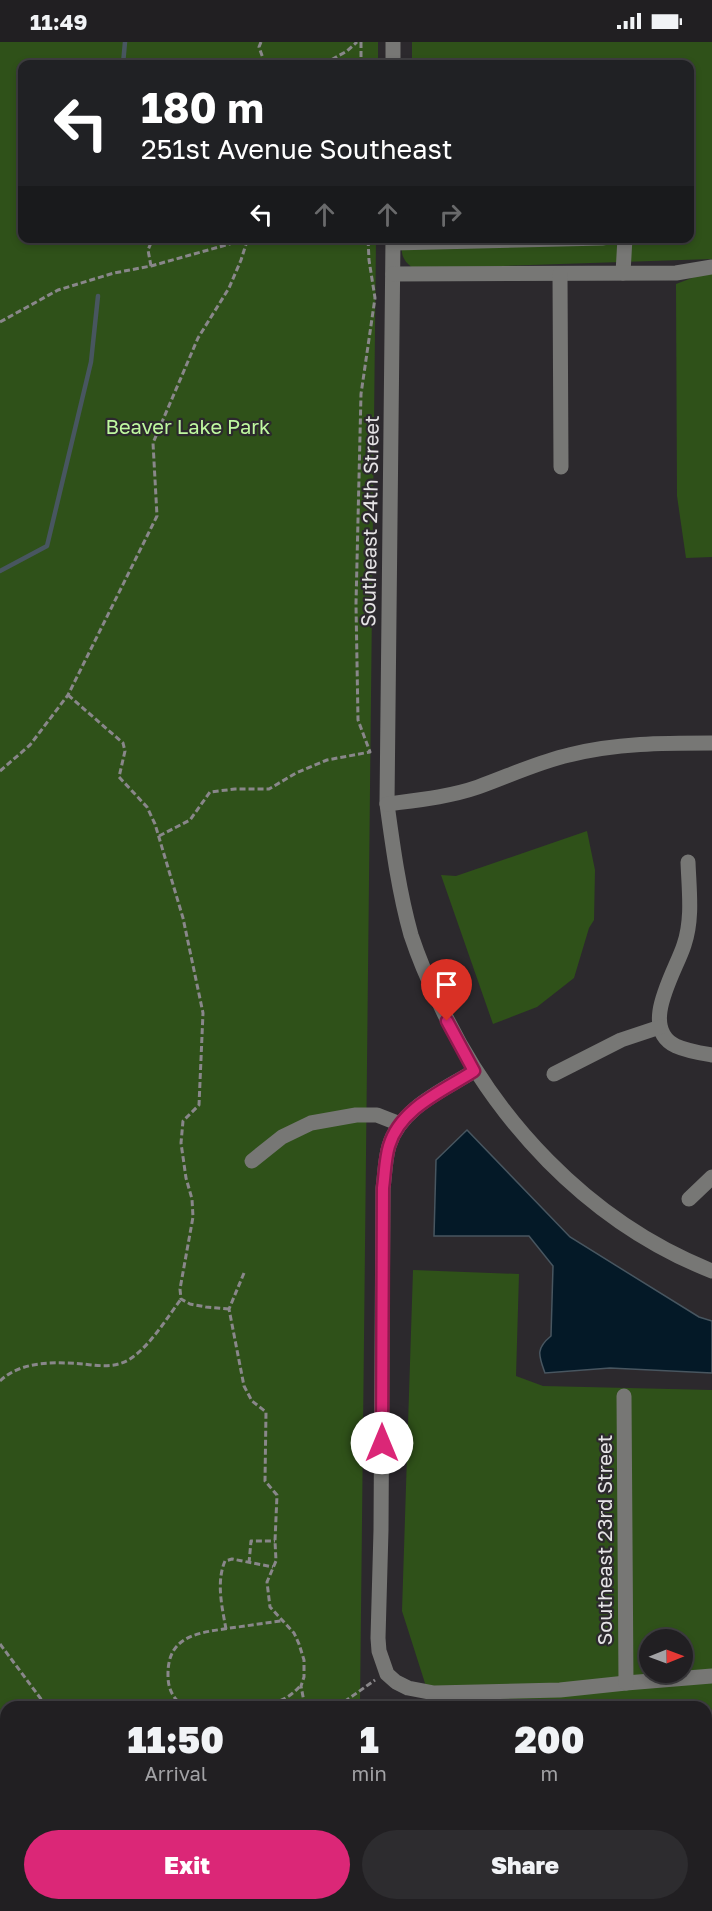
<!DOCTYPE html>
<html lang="en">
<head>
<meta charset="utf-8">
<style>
  :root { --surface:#211f22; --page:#2d2c2f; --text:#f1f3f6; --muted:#a2a2a5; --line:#3e3d40; --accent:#db2777 }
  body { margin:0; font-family:"Golos Text",sans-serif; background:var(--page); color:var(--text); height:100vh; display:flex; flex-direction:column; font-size:22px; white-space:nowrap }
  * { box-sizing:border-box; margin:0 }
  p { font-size:20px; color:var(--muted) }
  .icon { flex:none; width:33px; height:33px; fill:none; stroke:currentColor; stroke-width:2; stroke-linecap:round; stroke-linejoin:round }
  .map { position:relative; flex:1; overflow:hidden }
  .details { position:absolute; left:0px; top:1659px; width:712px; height:210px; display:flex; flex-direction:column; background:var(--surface); border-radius:18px 18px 0 0; box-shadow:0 3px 9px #0003,0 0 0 2px var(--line) }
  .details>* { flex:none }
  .guide { position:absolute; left:18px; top:18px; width:676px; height:183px; border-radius:12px; box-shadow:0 3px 9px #0003,0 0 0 2px var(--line); background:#202124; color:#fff; overflow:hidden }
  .needle { width:39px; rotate:89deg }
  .tools { position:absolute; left:639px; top:1587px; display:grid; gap:12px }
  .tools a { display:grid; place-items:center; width:54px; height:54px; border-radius:50%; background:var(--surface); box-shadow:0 3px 9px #0003,0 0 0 2px var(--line); font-size:30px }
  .pin { position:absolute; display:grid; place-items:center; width:51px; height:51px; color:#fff; margin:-62px -26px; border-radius:50% 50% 50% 0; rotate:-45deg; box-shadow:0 0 6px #0007 }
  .pin .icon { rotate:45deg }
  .me { position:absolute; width:66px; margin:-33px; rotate:0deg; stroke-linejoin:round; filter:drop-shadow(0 0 4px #0008) }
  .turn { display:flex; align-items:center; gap:21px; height:126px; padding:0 24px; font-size:27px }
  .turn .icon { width:78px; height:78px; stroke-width:2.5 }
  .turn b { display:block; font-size:42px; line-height:51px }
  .lanes { display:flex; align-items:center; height:57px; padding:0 24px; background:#0003; justify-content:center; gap:30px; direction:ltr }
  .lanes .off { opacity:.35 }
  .eta { display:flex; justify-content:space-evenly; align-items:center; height:102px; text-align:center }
  .eta b { font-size:36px; font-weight:800; line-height:42px }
  .primary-button { display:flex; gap:12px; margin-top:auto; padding:12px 24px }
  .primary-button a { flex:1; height:69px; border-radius:36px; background:var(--accent); color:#fff; font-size:24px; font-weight:800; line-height:69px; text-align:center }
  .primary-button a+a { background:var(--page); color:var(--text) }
  .status { display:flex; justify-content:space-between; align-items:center; height:42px; padding:0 30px; background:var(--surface); direction:ltr }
  .status svg { height:16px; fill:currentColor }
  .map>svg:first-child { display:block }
</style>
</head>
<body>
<div class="status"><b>11:49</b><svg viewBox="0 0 49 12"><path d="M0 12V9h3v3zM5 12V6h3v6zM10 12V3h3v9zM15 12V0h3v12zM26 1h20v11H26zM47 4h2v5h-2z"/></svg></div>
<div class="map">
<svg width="712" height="1869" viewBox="0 0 712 1869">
  <rect width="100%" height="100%" fill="#2c292d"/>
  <g fill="#2f5119" fill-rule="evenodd">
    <path d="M0,0H378V22H22V196L376,197L360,1663L431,1660L402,1569L413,1228L519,1232L516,1334L543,1344L712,1348V1779H707L706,1665H6V1863H117L116,1869H0ZM650,1598H682V1630H650Z"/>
    <path d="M412,0H712V217L414,227C401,217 401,212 402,196H690V22H412Z"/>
    <path d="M705,231H712V515L686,516L677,454L676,242Z"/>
    <path d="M587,789L595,828L594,878L589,886L574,936L537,965L493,982L441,833L456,834Z"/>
  </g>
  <g fill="#041927" stroke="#485660" stroke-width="1.5">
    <path d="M467,1088L570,1195L699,1275L712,1279V1331L610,1326L545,1331C539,1314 535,1307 551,1294L553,1224L529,1194H434L436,1118Z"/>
    <path d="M707,1779H712V1869H116L117,1863H706Z"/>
  </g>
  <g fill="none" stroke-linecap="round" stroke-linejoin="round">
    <g stroke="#485660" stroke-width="4.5">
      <path d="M123,22L125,0"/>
      <path d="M0,529L47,504L91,320L98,254"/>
    </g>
    <g stroke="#89878a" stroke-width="3" stroke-dasharray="6 3" stroke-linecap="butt">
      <path d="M261,0L259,5L265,22"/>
      <path d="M361,0V22"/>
      <path d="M324,22L347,9L357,0"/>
      <path d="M151,224L148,208L153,196"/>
      <path d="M0,280L58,248L114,231L151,224L251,196"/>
      <path d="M68,653L123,701L125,709L119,735L147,765L155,782L183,876L203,971L199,1063L183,1079L181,1101L186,1136L192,1157L193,1175L180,1247L181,1257L190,1262L206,1265L229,1267"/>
      <path d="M0,729L30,703L68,653L157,474L153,401L198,296L229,246L241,218L248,196"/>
      <path d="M159,794L190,778L210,750L235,747H269L296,731L327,718L370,710L358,678L356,562L361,352L375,256L369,218L368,196"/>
      <path d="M244,1231L229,1267L244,1344L252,1359L266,1370L265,1439L277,1453L275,1499L276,1519L267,1540L270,1565L294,1591L299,1602L304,1618V1635L301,1644L305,1665"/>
      <path d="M0,1339C22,1318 56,1320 84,1322C100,1324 116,1326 130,1317C150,1304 167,1276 181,1257"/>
      <path d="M249,1521L251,1499H275"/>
      <path d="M226,1587C222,1565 216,1540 225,1519L232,1517L273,1525"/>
      <path d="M0,1602L47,1665"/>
      <path d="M185,1665C174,1658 168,1648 168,1634C167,1593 198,1591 230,1586C247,1584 264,1581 281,1579"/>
      <path d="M254,1665C273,1662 287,1659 300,1644"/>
      <path d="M337,1665L375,1638"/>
    </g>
    <g stroke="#777775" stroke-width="15">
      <path d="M393,22V0"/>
      <path d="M393,196L387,762C393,806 399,850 411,893C418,914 427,936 437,956C491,1076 588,1180 712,1229"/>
      <path d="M393,201L603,196"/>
      <path d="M623,231L625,196"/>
      <path d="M393,232L676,231L712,225"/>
      <path d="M560,232L561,425"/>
      <path d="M387,762C418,758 449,755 478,745C509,734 538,720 569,713C616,701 664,701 712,701"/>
      <path d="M688,820C689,848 693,877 684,903C676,929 638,986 676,1004C687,1009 700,1011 712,1013"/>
      <path d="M474,1029C444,1048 400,1066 389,1104C385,1117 385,1132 383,1146L381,1488L378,1596L379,1609L387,1632L396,1640L408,1646L434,1651L560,1648L626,1641L712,1634"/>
      <path d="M554,1032L621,998L660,985"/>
      <path d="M252,1119L282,1095L311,1081L356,1073H377L400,1082"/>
      <path d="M689,1157L712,1135"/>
      <path d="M624,1354L626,1641"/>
    </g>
  </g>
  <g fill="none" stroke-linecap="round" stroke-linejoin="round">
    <g stroke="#8e194d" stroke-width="15">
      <path id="route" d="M382,1401L383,1146C385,1132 385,1117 389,1104C400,1066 443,1049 474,1029L447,979"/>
    </g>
    <use href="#route" stroke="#db2777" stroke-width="10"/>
  </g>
  <g text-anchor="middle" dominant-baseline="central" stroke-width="4.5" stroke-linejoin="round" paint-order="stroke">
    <g font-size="20" fill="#bff8a0" stroke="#2c292d">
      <text x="188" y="384">Beaver Lake Park</text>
    </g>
    <g font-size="20" fill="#e5e3e5" stroke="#2c292d">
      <text transform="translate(369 479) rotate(-89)">Southeast 24th Street</text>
      <text transform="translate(604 1498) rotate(-90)">Southeast 23rd Street</text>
    </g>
  </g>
</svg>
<div class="tools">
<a><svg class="needle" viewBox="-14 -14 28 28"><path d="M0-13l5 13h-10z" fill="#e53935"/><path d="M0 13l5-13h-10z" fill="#a2a2a5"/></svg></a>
</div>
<div class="pin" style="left:447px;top:979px;background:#d93025"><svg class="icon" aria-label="arrive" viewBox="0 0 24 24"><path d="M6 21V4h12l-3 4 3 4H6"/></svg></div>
<svg class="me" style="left:382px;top:1401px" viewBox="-20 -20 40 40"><circle r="19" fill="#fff"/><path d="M0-13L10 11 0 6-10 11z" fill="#db2777"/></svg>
<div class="guide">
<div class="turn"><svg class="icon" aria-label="left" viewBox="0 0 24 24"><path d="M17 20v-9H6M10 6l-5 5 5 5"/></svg><div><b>180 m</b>251st Avenue Southeast</div></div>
<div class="lanes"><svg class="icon" aria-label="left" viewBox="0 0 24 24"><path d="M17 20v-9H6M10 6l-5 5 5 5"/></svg><svg class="icon off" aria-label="ahead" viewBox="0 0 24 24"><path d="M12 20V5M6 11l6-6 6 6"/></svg><svg class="icon off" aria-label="ahead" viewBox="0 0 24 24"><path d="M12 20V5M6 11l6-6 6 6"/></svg><svg class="icon off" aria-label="right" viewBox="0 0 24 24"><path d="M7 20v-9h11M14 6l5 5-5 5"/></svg></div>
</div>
<section class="details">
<div class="eta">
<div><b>11:50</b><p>Arrival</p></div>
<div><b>1</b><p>min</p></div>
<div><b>200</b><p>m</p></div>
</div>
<div class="primary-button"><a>Exit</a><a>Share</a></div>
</section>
</div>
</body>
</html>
